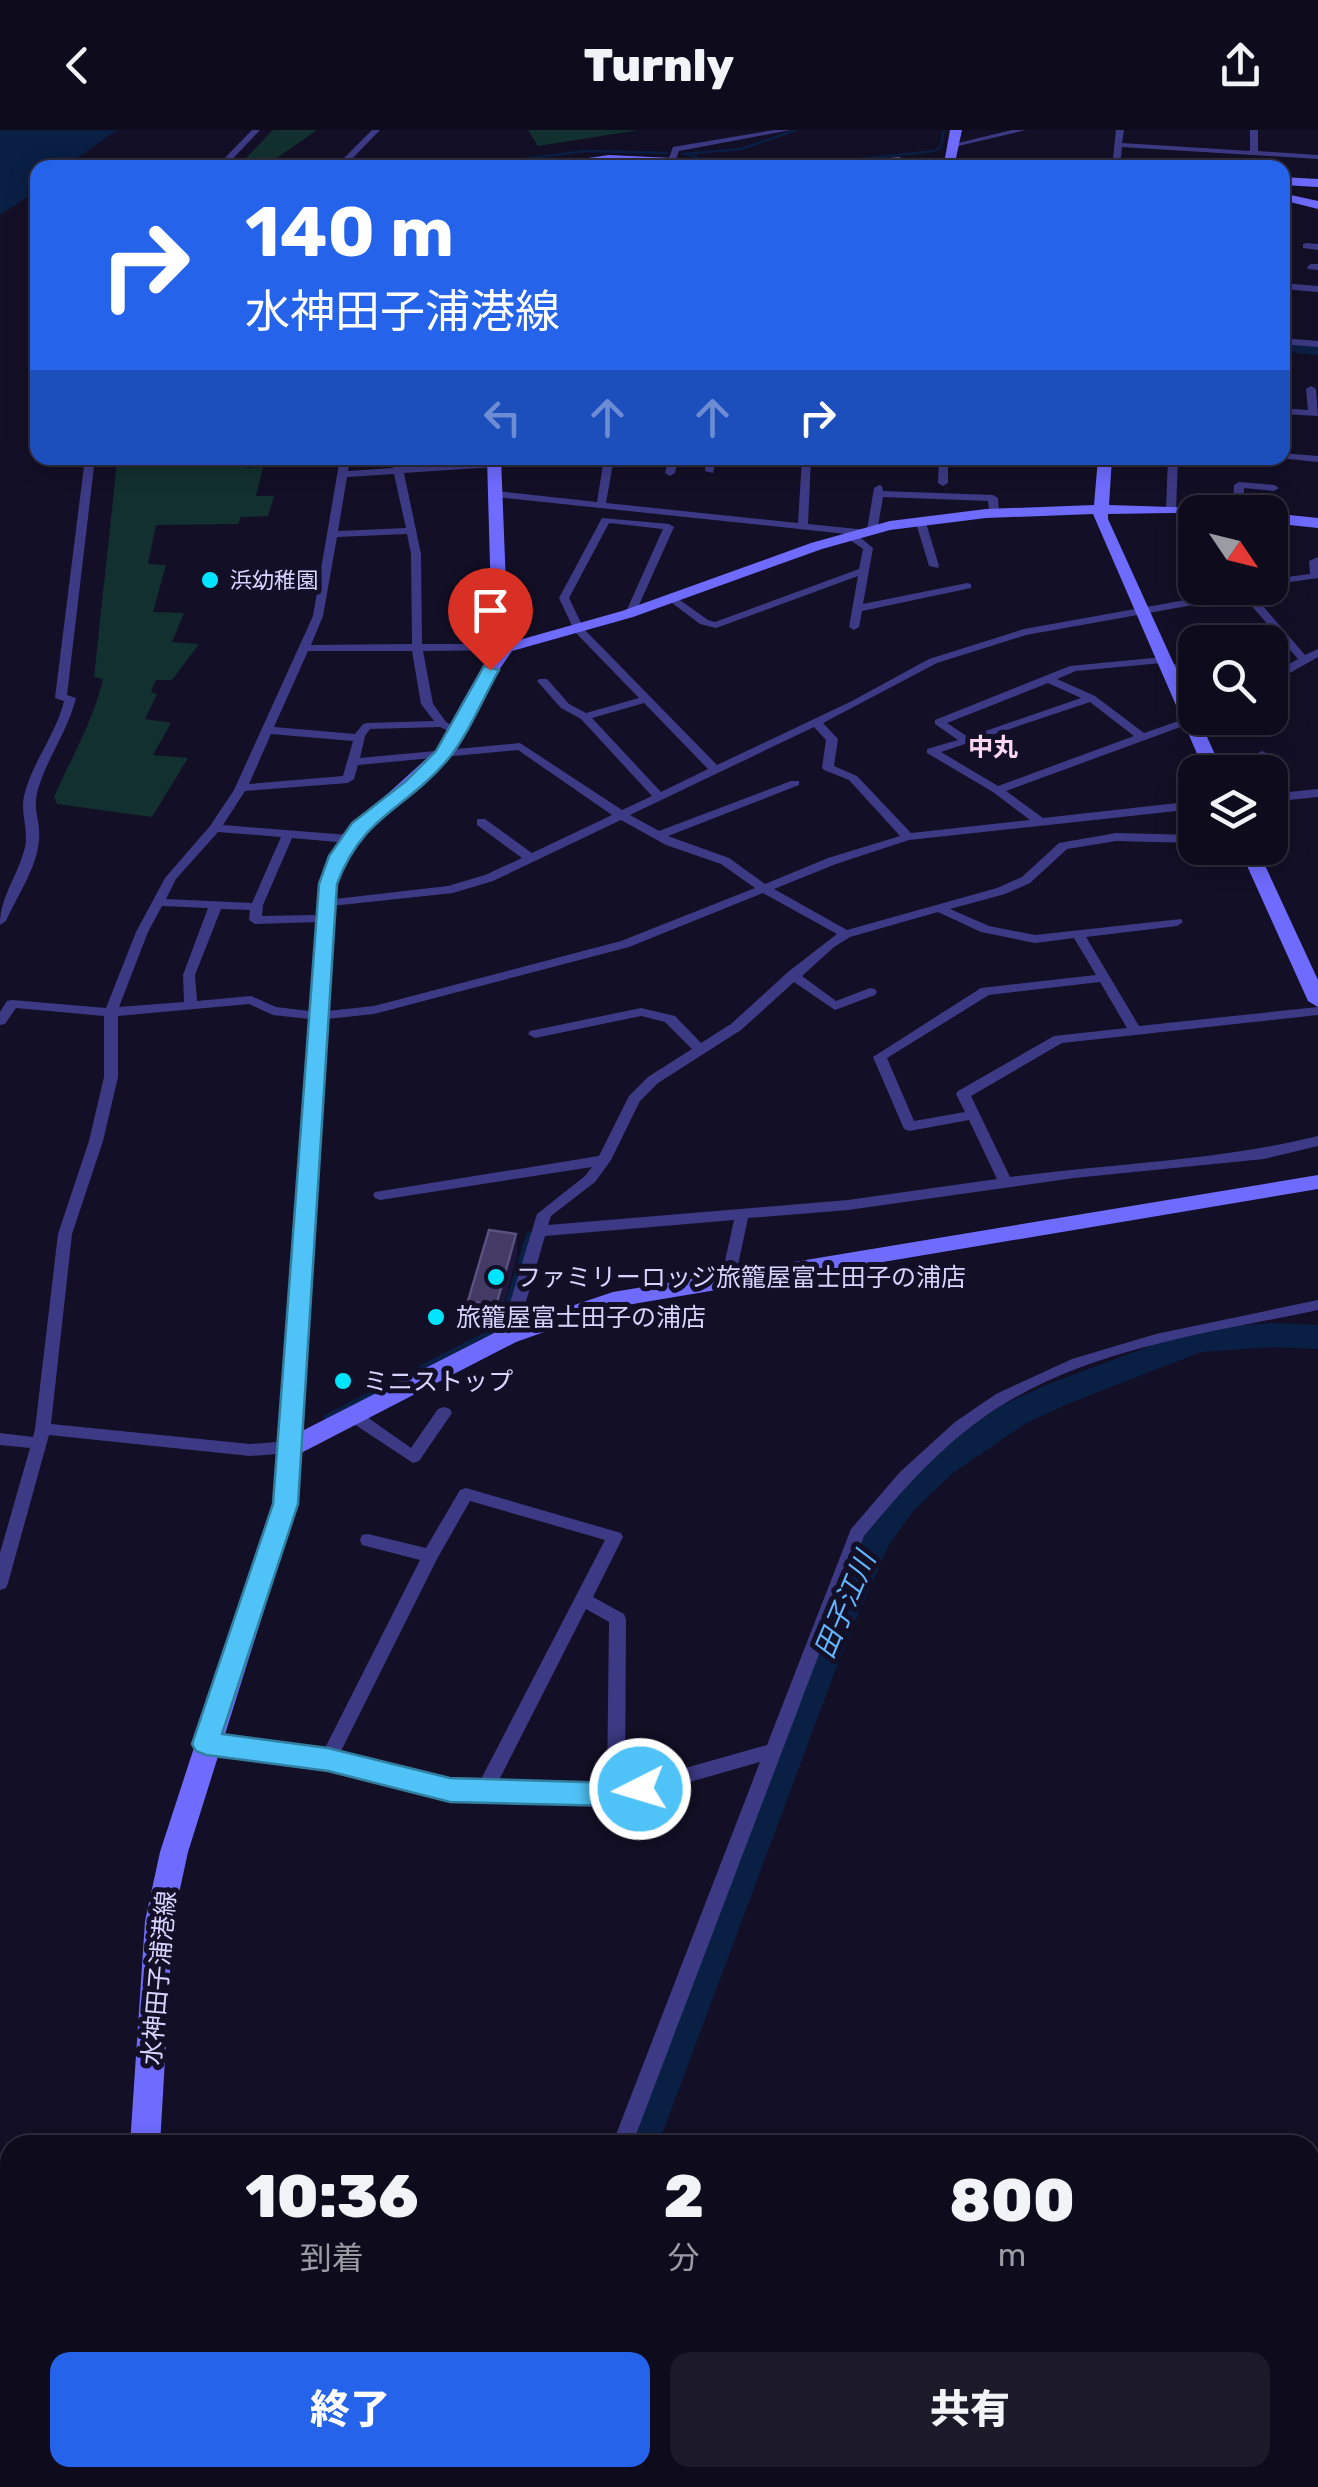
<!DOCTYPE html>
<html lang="ja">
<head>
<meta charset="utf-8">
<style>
  :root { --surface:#0e0b1c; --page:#1c1929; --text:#f1f3f6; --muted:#9b9ba3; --line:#2e2b3b; --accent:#2563eb }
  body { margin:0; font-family:Rubik,"Noto Sans JP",sans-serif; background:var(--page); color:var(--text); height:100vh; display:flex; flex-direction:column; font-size:38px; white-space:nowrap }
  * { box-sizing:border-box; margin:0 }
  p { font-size:32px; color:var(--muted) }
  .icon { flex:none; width:55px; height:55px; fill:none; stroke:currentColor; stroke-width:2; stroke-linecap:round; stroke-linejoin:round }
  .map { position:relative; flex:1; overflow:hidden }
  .drawer { position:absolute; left:0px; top:2005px; width:1320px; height:352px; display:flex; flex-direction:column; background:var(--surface); border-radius:30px 30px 0 0; box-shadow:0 5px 25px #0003,0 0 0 2px var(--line) }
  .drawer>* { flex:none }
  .guide { position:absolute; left:30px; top:30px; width:1260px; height:305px; border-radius:20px; box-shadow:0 5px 25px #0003,0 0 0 2px var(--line); background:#2563eb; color:#fff; overflow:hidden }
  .needle { width:65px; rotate:125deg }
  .controls { position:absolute; left:1178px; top:365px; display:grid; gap:20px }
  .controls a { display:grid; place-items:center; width:110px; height:110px; border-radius:20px; background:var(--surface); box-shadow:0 5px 25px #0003,0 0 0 2px var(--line); font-size:50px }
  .pin { position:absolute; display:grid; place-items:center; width:85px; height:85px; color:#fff; margin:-102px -42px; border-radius:50% 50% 50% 0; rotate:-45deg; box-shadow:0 0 10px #0007 }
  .pin .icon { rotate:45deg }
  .me { position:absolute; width:110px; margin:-55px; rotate:265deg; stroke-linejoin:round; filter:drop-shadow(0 0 8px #0008) }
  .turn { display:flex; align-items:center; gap:35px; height:210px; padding:0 50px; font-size:45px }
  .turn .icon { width:130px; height:130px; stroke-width:2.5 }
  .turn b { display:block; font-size:70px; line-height:85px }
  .lanes { display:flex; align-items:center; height:95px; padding:0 50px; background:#0003; justify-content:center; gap:50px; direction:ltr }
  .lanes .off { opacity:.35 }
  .eta { display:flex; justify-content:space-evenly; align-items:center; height:170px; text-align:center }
  .eta b { font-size:60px; font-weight:800; line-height:70px }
  .action { display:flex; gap:20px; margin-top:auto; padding:20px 50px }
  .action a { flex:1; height:115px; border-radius:20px; background:var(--accent); color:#fff; font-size:40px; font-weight:800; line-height:115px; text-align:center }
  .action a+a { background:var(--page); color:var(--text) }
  header { display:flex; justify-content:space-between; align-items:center; height:130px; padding:0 50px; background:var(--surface); font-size:45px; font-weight:800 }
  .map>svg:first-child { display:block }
</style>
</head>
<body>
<header><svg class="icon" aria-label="back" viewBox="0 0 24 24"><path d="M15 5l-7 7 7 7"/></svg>Turnly<svg class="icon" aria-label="share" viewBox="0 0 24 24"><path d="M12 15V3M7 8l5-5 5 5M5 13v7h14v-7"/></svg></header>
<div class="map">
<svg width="1318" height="2357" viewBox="0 0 1318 2357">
  <rect width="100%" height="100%" fill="#130f26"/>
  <g fill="#12302f">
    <path d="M273,0H317L264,37L236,38Z"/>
    <path d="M528,0H639L538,16Z"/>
    <path d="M126,328L247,329L246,338L263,337L256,366H274L268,386L241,387L238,394L156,395L148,434L166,435L153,482L184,483L172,512L199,514L172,550H156L151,562L157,564L145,589L171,593L153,625L188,628L152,687L57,674L54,667C73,624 92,594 103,549L94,547L117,332L126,331Z"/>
  </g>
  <path fill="#0a1f44" d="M0,0H117L65,37L38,38L37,61L0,85Z"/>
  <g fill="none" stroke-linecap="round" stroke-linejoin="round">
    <g stroke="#0a1f44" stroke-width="2.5">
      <path d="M683,24L741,19L796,0"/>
      <path d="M687,24L703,30"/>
      <path d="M516,30L585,21L667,23"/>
      <path d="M844,31L934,21L941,17L944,0"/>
      <path d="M548,38L567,35"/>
    </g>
    <path stroke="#0a1f44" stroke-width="5" d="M326,1287L500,1197L529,1104"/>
    <g fill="#0a1f44" fill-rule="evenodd">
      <path d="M1282,210L1318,213V225L1282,222Z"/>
      <path d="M1273,1193L1318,1195V1219L1273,1217L1201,1222L1070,1273L1026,1293L953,1343L914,1380L890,1413L847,1509L658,2015H614L811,1509L862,1396L890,1362L929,1325L1002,1275L1046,1255L1198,1198Z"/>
      <path d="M485,2348H533L530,2357H482Z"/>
    </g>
    <g fill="#3d3a85" fill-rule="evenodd">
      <path d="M252,0H260L224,38H215Z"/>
      <path d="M372,0H380L345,36L368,38H310L269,31L273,29L336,36Z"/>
      <path d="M774,0H791L679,21L673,38H665L673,17Z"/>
      <path d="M1012,0H1026L954,17L950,15Z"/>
      <path d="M1116,0H1124L1122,13L1250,21V0H1258V21L1318,25V29L1122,17L1120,38H1112Z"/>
      <path d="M1306,113L1318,114V120L1303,118V114Z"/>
      <path d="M1311,134H1318V140L1308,139L1307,137Z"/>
      <path d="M1282,153L1318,156V162L1282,159Z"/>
      <path d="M1282,208L1318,211V217L1282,214Z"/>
      <path d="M1311,256L1316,259L1318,286L1282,284V278L1308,280L1306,259Z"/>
      <path d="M1282,323L1318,326V332L1279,328H1282Z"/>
      <path d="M85,328H95L67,565L76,568C68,600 49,625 39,656C31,680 41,689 39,710C37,738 17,766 6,791L0,795C0,767 17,747 24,721C30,702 20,685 24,666C32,632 56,605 64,571L55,568Z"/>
      <path d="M115,328H188L183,331H120Z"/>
      <path d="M340,328H350L348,341L393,338L392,328H400L403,337L497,332V336L494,337L404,343L421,424L422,514H507L512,517L507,520L423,521L433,574L446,592L461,601L455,604L440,597L370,599L365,606L360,628L520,613L622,680L652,666L581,589L561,578L537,551L539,549H547L569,574L586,583L639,568L575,502L559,468L602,388L669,394L674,397L634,486L625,484L663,399L609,393L569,468L584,499L717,635L852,571L929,529L1024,499L1252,458L1251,462L1305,525L1318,519V527L1274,552L1270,553V545L1298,529L1243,466L1026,505L937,533L823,593L838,609L834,636L857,646L911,703L1030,690L993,662L927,623V619L958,610L935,594V590L1070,536L1163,527L1167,528V532L1195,540V547L1162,537V533L1076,541L1057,549L1095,566L1144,603L1190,587L1196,590L1194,592L1006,661L1043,688L1195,671V679L909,710L836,734L774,759L847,800L997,758L1022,747L1059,713L1116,703L1195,705V713L1116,711L1067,719L1030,753L1005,764L950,779L989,796L1035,805L1181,789L1183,792L1177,796L1086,807L1139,896L1318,877V885L1062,913L971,966L1010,1047C1113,1033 1217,1031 1318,1006V1016L1264,1029L1074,1048L848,1080L748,1088L735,1149L728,1154L721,1149L734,1090L545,1106L516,1206L508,1211L500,1206L537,1084L585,1046L592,1037L380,1070L375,1068L373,1065L375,1062L599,1026L629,966L648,947L692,919L665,892L641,886L535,908L528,904L530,901L641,878L675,886L701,913L731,894L788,842L837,804L763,763L629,817L374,884L318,890L273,885L249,874L118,886V947L103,1011L72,1104L51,1294L250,1314L291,1311L297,1313L299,1317L297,1321L291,1323L250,1326L49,1305L8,1453L6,1458L0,1460V1423L30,1318L0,1315V1303L33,1307L35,1299L58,1104L89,1011L104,947V886L16,878L5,894L0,895V882L7,871L12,870L106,878L136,802L165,748L210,696L234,660L313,486ZM394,344L406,398L338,401L347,347ZM407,404L411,424L412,514L311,515L323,486L337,407ZM308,521H412L421,574L434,591L367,593L363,594L355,604L274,597ZM1048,553L1081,568L968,607L947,593ZM1090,572L1134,606L998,656L941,622ZM644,573L708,639L661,662L592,588ZM814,597L826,610L822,638L824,640L849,650L900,706L828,728L765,754L729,728L668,706L799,655V651H791L659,701L630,685ZM271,604L353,611L343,646L249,654ZM518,620L612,685L532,723L485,689H477V695L522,728L485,745L448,756L326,770L322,771V777L453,763L493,751L621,690L666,715L721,734L755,758L621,811L374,876L318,882L276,877L251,866L197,871L195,845L221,779L250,780L249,790L255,794L318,792L320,789L314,785L262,786L263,775L292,708L348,713L354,709L348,705L223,695L245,661L348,653L354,649L358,635ZM218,702L281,707L252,773L166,769L176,749ZM162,776L208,778L183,845L184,872L119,877L148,802ZM938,782L981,802L1035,813L1074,808L1096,845L981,858L873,927L904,999L909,1001L969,990L997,1049L848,1070L548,1095L551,1086L595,1052L611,1030L640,971L658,953L741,900L794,852L835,880L875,865L877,862L875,859L870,858L836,871L802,846L834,817L850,807ZM1100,852L1127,898L1054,906L958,961L956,964L965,982L914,991L887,928L989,865Z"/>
      <path d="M604,328H614L606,373L798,393L802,328H811L808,394L867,400L874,358L879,355L882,356L883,361L993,365L998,368L999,384L990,386L988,371L883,367L877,402L866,406L857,405L873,418L863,474L967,453L971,454V458L862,481L859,497L854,500L849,497L858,446L716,498L700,494L668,470L677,468L708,490L715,492L859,439L863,419L846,407V404L496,367L491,364L496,361L597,372Z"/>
      <path d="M669,328H678L675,343L670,346L665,343Z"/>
      <path d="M706,328H716L713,343L705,341Z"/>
      <path d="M939,328H948V353L943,356L938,353Z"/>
      <path d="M1168,328H1178L1176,380L1171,383L1166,380Z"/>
      <path d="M1239,352L1274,355L1279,358L1274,361L1244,358L1243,382H1233L1234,355Z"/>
      <path d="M921,390L926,393L939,436L938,438L929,436L916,393Z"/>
      <path d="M1194,399L1195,405L1190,404V400Z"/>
      <path d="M1318,427V448L1270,455V449L1310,444L1309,431Z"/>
      <path d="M1221,588H1234L1201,608L1197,609L1191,606Z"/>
      <path d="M1262,621L1268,624L1265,642H1254L1256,624Z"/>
      <path d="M1318,659V667L1270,672V664Z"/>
      <path d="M1318,1170V1180C1205,1204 1081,1219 984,1287C937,1320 900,1363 864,1406L632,2015H612L760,1632L616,1673L451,1668L328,1637L206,1621L200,1619L197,1614L200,1609L206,1607L323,1622L420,1430L362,1415L360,1410L362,1405L368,1404L426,1418L460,1360L466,1358L621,1403L623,1407L593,1467L624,1484L626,1489L625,1655L767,1615L851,1399L900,1342L955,1292L996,1264L1072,1229L1156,1204ZM470,1371L605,1410L479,1653L451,1652L339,1625L437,1429ZM586,1479L609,1492L607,1657L497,1654Z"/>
      <path d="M444,1277L450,1279L452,1283L419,1331L413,1333L348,1290L346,1286L348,1282H360L411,1318L438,1279Z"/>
      <path d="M0,2220L10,2221V2243L0,2242Z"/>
      <path d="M176,2348H198L201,2357H179Z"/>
      <path d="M404,2348H434L429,2357H399Z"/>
      <path d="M482,2348H504L500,2357H478Z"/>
    </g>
    <g fill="#6f6bff" fill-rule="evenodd">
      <path d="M950,0H962L956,28L1062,38L950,35L717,38L609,33L519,38L609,25L783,33L945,28Z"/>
      <path d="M1282,47L1318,49V57L1282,55Z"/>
      <path d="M1282,63L1318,71V79L1282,70Z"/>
      <path d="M487,328H501L508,506L512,512L622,481L811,413L890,391L986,379L1094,375L1098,328H1112L1109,375L1233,379L1235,382L1108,384V389L1223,642H1205L1093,384L986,388L890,400L822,419L633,487L512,521L485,560L450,626L437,642L356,712L337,754L302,1301L500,1200L613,1162L1318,1045V1059L615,1177L516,1212L301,1323L297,1375L188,1722L173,1791L160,2015H130L145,1791L160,1722L273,1375L319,754L342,705L436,620L469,560L499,517L492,506Z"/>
      <path d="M1270,383L1318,388V398L1270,393Z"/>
      <path d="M1239,718H1257L1318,850V877L1308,871Z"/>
      <path d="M58,2348H93L89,2357H54Z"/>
    </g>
  </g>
  <path fill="#312854" d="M516,1104L517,1124L497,1196L469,1191L468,1171Z"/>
  <path fill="#1d163a" d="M516,1104L517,1124L497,1196L496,1176Z"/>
  <g fill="#433a66" stroke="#5a527e" stroke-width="2.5">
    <path d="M899,28L910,38H874L867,32Z"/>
    <path d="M489,1100L516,1104L496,1176L468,1171Z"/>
  </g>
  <path fill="#4fc3f7" stroke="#337fa1" stroke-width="2.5" d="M484,536L499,540C483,568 469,603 449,628C406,680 363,684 337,754L298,1374L222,1604L328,1618L450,1648L616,1653L640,1648L650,1651L654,1659L650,1667L616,1676L450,1672L328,1641L206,1625L196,1621L192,1614L273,1374L319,754L329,726L352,693L406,651L436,621Z"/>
  <g fill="#00e5ff" stroke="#130f26" stroke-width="4">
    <circle cx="210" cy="450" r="10"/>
    <circle cx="496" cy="1147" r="10"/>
    <circle cx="436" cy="1187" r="10"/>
    <circle cx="343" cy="1251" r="10"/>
  </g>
  <g text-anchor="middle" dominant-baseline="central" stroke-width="10" stroke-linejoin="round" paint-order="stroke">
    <g font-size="22" fill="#d9d4ff" stroke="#130f26" text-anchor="start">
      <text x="230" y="450">浜幼稚園</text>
    </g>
    <g font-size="25" font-weight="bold" fill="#ffd6f0" stroke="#130f26">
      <text x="993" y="617">中丸</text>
    </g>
    <g font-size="25" fill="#d9d4ff" stroke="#130f26" text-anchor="start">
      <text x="516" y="1147">ファミリーロッジ旅籠屋富士田子の浦店</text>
      <text x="456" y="1187">旅籠屋富士田子の浦店</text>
      <text x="363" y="1251">ミニストップ</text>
    </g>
    <g font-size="25" fill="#d9d4ff" stroke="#130f26">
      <text transform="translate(159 1848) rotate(-85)">水神田子浦港線</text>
    </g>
    <g font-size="28" font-style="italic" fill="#62b6ff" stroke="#130f26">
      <text transform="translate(845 1475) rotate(-67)">田子江川</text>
    </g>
  </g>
</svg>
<div class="controls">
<a><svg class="needle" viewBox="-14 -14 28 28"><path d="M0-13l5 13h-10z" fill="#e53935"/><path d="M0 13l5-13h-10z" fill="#9b9ba3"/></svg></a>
<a><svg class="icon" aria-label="search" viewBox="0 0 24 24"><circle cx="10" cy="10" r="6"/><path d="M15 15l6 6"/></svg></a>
<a><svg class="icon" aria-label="layers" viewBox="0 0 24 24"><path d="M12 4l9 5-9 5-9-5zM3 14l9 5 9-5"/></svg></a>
</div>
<div class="pin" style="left:490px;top:540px;background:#d93025"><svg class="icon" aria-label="arrive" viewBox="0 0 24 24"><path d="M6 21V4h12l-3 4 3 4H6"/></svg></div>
<svg class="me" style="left:640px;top:1659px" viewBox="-20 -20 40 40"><circle r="17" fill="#4fc3f7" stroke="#fff" stroke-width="3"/><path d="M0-11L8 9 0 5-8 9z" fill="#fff"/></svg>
<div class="guide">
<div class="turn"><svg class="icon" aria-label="right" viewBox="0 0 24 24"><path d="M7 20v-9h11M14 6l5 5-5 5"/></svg><div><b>140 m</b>水神田子浦港線</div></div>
<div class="lanes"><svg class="icon off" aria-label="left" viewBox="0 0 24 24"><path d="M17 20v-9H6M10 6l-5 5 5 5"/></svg><svg class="icon off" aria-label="ahead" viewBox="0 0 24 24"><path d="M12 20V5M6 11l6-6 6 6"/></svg><svg class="icon off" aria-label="ahead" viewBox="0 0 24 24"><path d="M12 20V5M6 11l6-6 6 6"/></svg><svg class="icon" aria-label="right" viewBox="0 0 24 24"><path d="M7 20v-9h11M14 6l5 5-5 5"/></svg></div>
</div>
<section class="drawer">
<div class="eta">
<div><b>10:36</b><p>到着</p></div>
<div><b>2</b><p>分</p></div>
<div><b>800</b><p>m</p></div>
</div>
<div class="action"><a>終了</a><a>共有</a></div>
</section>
</div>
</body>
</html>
